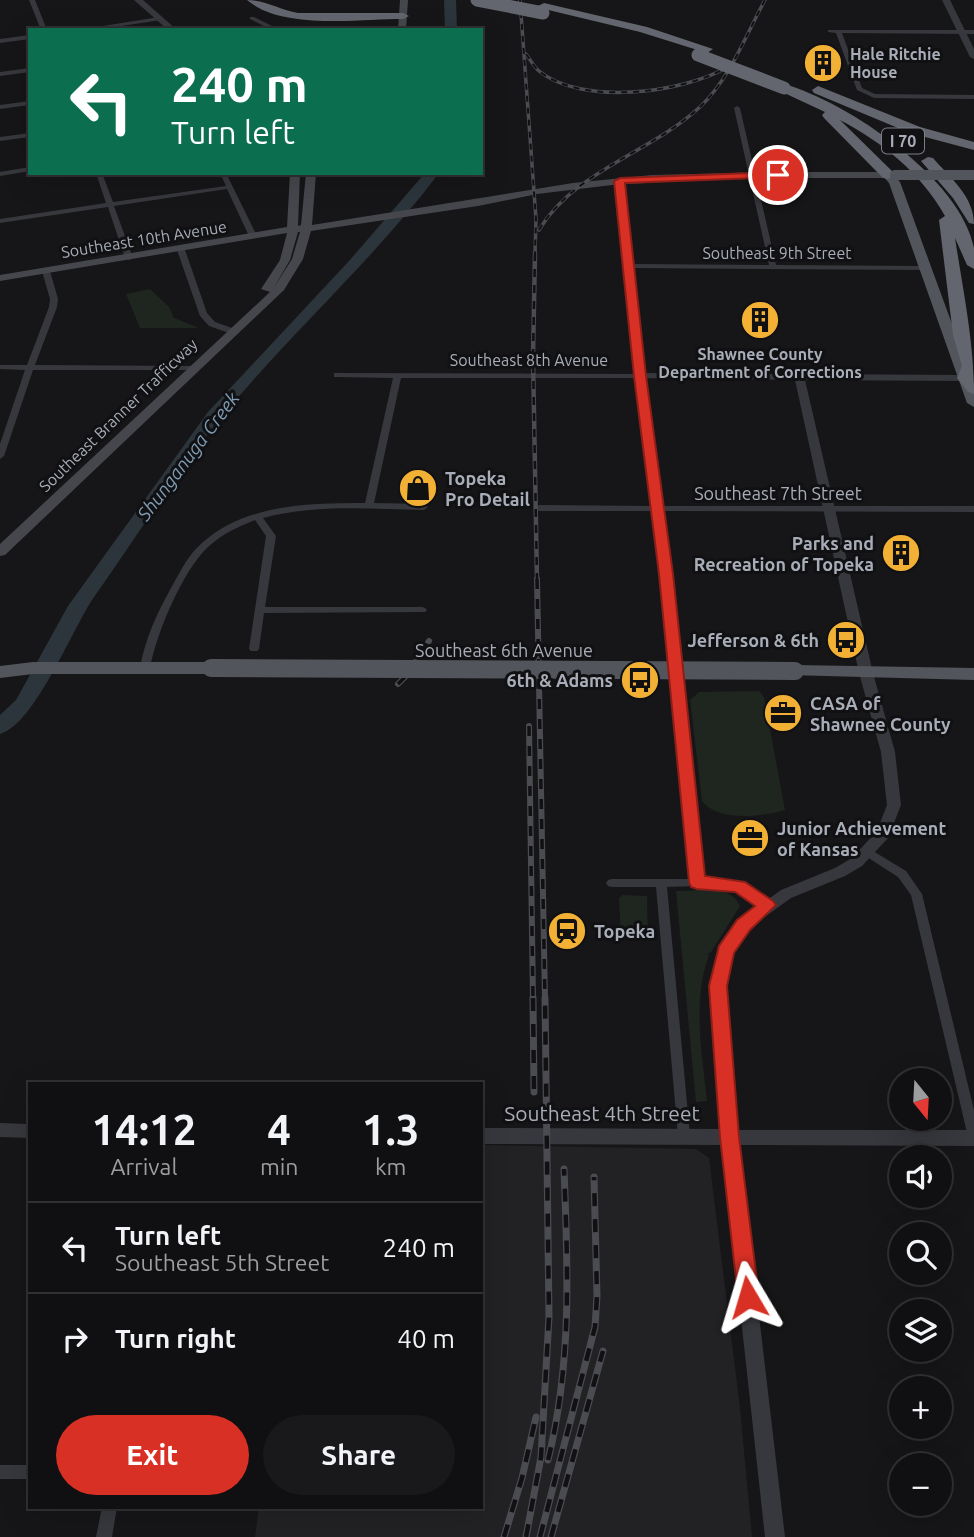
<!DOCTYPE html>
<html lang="en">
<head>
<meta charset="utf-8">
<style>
  :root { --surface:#101012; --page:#19191b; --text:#f1f3f6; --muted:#9c9d9f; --line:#303032; --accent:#d93025 }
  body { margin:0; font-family:Ubuntu,sans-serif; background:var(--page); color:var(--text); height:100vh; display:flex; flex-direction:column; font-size:26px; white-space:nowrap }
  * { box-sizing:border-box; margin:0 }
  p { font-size:23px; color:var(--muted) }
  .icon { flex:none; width:38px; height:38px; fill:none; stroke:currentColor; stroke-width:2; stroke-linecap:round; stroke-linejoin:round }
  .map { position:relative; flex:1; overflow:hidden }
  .side { position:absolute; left:28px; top:1082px; width:455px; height:427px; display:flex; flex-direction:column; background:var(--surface); border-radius:0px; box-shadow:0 7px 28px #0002,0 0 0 2px var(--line) }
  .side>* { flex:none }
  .top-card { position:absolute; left:28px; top:28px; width:455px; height:147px; border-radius:0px; box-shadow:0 7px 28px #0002,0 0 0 2px var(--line); background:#0b6e4f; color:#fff; overflow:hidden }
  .needle { width:46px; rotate:162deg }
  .tools { position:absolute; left:889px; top:1068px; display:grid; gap:14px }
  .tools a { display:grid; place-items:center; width:63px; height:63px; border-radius:50%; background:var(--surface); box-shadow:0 7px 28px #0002,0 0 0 2px var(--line); font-size:35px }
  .pin { position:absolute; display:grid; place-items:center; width:60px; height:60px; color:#fff; margin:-30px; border:4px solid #fff; border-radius:50%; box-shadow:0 2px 7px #0007 }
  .me { position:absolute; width:77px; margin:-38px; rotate:353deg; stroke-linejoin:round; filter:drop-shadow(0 0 5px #0008) }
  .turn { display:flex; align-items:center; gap:24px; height:147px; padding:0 28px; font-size:32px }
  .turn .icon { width:91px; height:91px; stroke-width:2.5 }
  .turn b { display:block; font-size:49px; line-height:60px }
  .eta { display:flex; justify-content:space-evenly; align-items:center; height:119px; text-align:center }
  .eta b { font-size:42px; font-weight:700; line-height:49px }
  .action { display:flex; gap:14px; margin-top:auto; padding:14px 28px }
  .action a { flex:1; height:80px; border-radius:42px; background:var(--accent); color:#fff; font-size:28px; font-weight:700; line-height:80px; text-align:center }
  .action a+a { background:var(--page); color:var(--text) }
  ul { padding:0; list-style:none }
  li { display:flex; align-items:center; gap:21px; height:91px; padding:0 28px; border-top:2px solid var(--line) }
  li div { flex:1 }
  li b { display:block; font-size:26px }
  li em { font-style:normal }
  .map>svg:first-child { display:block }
</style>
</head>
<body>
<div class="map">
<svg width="974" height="1537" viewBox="0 0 974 1537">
  <rect width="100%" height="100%" fill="#161618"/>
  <path fill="#222225" d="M481,1145L696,1149L709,1158L740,1408L752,1537H255L259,1507H481Z"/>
  <g fill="#1e261f">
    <path d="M150,289L169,307L174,318L199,328H140L126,294Z"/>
    <path d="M759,691L764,697L785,810C761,817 718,822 702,801L690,700L699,692Z"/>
    <path d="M676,891C696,891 731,883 740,906L711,952L707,954L709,955C692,1002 702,1052 707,1101L696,1102Z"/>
    <path d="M623,895L647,896L648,941L621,939L619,898Z"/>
  </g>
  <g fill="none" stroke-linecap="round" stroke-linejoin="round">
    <g fill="#2c353c" fill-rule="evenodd">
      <path d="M444,0H456L457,30H445Z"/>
      <path d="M425,173H439C373,261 289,334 220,419C175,474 136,538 94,597C72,629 35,724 0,734V715L16,700L68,606L208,412L349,261Z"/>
    </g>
    <g fill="#37383d" fill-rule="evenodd">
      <path d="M29,0H35L47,30H41Z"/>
      <path d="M159,17L162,19L161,20L95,30H78Z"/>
      <path d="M250,17H254L280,30H272L250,19Z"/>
      <path d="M828,30H974V34L842,33L862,88L875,94L974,95V99L874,98L857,90L836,33L828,32Z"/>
      <path d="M30,35V39L0,43V39Z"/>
      <path d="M30,68V72L0,76V72Z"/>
      <path d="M30,101V105L0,109V105Z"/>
      <path d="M737,106L740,108L776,265L925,266L929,268L925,270L633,268L644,376L661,506H974V512L662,511L671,574L702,879C735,879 744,883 771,902L773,905L771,908C760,910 743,893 731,889C717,884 683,887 667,887L690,1136L689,1140L684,1142L679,1140L678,1136L656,887H612L608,886L606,883L608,880L612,879H691L661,574L653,511H539L535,508L539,505L653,506L636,378H401L374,503L424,504L428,507L424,510C370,509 316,504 263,518L276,536L265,607H422L425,608L427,610L425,612L264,613L259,649L257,651H251L249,649L266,536L255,520C238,527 222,534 208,547C183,570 156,634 150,668L145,671L140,668C145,639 157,613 171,588C180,572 188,555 202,543C245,504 310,503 365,503L393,378L337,377H334V373L636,374L624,266L618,180L623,181L632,264L769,265L734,108Z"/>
      <path d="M30,133V137L0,141V137Z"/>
      <path d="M30,167V171L0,176V172Z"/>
      <path d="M96,173H102L113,202L226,186L220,173H226L257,236L253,238L249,236L227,189L114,206L133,258L129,260L125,258L108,207L0,223V219L106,203Z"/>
      <path d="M178,248L185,250L207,313L215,322L235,329V333H229L209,326L200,316L177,250Z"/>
      <path d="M43,269L50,271L58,299L57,307L35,365L193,366L197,368L193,370H33L4,456L0,459V444L25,370L0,369V365H27L49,307L50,299L42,271Z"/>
      <path d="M868,848L906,871L922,894L974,1110V1143L969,1141L968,1137L911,895L898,877L864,855L862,852L864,849Z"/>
      <rect x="0" y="1465" width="30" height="14"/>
      <path d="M102,1507H117L112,1537H96Z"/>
    </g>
    <g fill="#37383d" fill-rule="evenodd">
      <path d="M134,0H143L177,30H168Z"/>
      <path d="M942,0H950L974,49V59L970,57Z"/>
      <path d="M640,373L965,375L970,378L965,381L805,380L873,673L895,752L901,805L888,838L862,866L845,876L791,898L748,929L733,952L726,986L738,1130H974V1146L739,1145L785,1537H765L722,1145L481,1144V1128L721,1129L710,986L718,951L738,921L781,890L835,868L852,858L877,831L887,805L881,752L859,673L795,380L636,378L635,376Z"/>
      <path d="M0,1123L30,1124V1138L0,1137Z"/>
    </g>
    <g fill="#45474d" fill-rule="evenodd">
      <path d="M400,0H408L406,30H398Z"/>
      <path d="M770,172H888L893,175L888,178H730L612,185L537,194L478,206L311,231L303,259L284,290L5,555L0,556V544L270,292L261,289L280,260L287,233L0,281V275L287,227L290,173H300L298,226L301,225L306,173H316L312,225L573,183L652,175ZM298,232H300L292,259L273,289L290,260Z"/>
    </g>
    <g fill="#53555c" fill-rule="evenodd">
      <path d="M884,173H892L900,182L974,384V407L967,403L889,183L882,175Z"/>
      <path d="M33,662H211L219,668L211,674H33L0,678V666Z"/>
      <path d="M795,665L974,668V680L789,675L787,671L789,667Z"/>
    </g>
    <g fill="#63666e" fill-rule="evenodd">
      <path d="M247,0C266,0 280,10 298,13H403L409,16L403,19C359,19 282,30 247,0Z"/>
      <path d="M544,3L647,27L713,49L707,53L640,32L540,8L538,6Z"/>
      <path d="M784,84C848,102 961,179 974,248C974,254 974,263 974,269L967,265L955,238C963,290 974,342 974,394L968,392L957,378L962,366L953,335L939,220L945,216C922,174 882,142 840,120L893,172L895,175L888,179L883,178L824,118L822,115L825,112L780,91L778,88Z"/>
      <path d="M818,86L920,127L974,142V150L910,133L814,93L812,90Z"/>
      <path d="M928,157L933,158C950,178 974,196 974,224L969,223L953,198L921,161Z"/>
    </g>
    <g stroke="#4a4c52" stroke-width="3.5">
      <g id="rail-far3">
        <path d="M520,0L536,219L535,254"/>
        <path d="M526,54C530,59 534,67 539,71C582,106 681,93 726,68"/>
        <path d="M539,230C575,170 651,153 701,106C730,78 746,35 765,0"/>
      </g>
    </g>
    <g stroke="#4a4c52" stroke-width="4.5">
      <path id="rail-far2" d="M535,253L533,357L537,580"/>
    </g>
    <g stroke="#4a4c52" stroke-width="6">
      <g id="rail-far1">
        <path d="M537,579L545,999"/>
        <path d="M398,684L408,674L429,641"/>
        <path d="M529,726L533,999"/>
      </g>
    </g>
    <g stroke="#4a4c52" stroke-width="7">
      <g id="rail">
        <path d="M533,998L534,1092"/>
        <path d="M548,1460C572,1363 568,1268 564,1169"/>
        <path d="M504,1537L522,1478L536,1417"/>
        <path d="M526,1537L541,1457L549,1317L545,998"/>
        <path d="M540,1537L595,1327L597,1296L594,1177"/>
        <path d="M551,1537L603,1351"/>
      </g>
    </g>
    <use href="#rail-far3" stroke="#111113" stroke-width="2" stroke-dasharray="6" stroke-linecap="butt"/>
    <use href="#rail-far2" stroke="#111113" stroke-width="2.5" stroke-dasharray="8" stroke-linecap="butt"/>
    <use href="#rail-far1" stroke="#111113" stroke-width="3.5" stroke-dasharray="10" stroke-linecap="butt"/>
    <use href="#rail" stroke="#111113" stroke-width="4.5" stroke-dasharray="13" stroke-linecap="butt"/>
    <path stroke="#53555c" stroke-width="10" d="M895,175H974"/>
    <path stroke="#53555c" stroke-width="18" d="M211,668L795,671"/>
    <g stroke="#63666e" stroke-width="13">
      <path d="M477,0L543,13"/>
      <path d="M698,55L784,88"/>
    </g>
  </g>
  <path fill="#d93025" stroke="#8d1f18" stroke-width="2" d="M778,172H782V177L625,183L646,376L673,574L705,876L745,882L773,901L776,905L750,930L734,953L727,986L739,1137L759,1297L756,1304L748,1307L741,1304L738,1297L720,1137L709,986L719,946L737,920L755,906L735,892L697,889L691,887L689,882L659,574L634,376L614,181L620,178Z"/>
  <defs>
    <g id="building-disc" transform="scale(2.0125)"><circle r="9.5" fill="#f2b134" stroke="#111113"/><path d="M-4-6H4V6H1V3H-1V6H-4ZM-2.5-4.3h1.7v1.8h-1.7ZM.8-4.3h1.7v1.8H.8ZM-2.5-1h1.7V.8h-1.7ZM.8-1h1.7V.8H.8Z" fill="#111"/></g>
    <g id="shop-disc" transform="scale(2.0125)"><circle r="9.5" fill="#f2b134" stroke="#111113"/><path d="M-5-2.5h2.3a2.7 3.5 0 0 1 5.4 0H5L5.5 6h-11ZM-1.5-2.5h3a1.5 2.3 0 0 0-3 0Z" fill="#111"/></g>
    <g id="bus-disc" transform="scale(2.0125)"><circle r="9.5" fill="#f2b134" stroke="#111113"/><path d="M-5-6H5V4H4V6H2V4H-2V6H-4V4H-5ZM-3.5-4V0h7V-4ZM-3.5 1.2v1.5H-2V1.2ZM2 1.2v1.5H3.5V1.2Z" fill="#111"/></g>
    <g id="office-disc" transform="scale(2.0125)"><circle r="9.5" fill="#f2b134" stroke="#111113"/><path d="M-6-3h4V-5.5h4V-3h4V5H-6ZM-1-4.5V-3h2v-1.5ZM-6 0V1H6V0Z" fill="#111"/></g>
    <g id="station-disc" transform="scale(2.0125)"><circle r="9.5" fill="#f2b134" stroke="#111113"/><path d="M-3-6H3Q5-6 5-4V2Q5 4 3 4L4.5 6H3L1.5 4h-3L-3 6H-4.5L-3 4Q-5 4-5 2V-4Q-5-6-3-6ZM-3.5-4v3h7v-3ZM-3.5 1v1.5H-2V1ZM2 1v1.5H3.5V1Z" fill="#111"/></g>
  </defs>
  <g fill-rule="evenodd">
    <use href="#building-disc" x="823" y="63"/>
    <use href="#building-disc" x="760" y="320"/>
    <use href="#shop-disc" x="418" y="488"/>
    <use href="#building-disc" x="901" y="553"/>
    <use href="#bus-disc" x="846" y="640"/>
    <use href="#bus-disc" x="640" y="680"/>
    <use href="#office-disc" x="783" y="713"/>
    <use href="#office-disc" x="750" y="838"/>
    <use href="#station-disc" x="567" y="931"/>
  </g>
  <g text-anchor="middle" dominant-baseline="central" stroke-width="6" stroke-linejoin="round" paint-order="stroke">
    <g font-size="16" font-weight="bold" fill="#a8adb8" stroke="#111113" text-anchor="start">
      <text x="850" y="54">Hale Ritchie<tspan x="850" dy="18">House</tspan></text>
      <text x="760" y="354" text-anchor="middle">Shawnee County<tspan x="760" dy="18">Department of Corrections</tspan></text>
    </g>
    <rect fill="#111113" stroke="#7b7e86" stroke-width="2" x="882" y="128.5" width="42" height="25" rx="5"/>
    <g font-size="16" font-weight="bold" fill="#a8adb8">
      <text x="903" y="141">I 70</text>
    </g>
    <g font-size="16" fill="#a8adb8" stroke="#111113">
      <text transform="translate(144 239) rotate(-9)">Southeast 10th Avenue</text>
      <text x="777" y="253">Southeast 9th Street</text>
      <text x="529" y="360">Southeast 8th Avenue</text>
      <text transform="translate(118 415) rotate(-44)">Southeast Branner Trafficway</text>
    </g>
    <g font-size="18" font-weight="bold" fill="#a8adb8" stroke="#111113" text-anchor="start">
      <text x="445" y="478">Topeka<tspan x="445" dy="21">Pro Detail</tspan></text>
      <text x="874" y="543" text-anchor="end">Parks and<tspan x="874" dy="21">Recreation of Topeka</tspan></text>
      <text x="819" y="640" text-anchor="end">Jefferson &amp; 6th</text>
      <text x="613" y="680" text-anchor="end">6th &amp; Adams</text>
      <text x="810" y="703">CASA of<tspan x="810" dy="21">Shawnee County</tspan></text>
      <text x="777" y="828">Junior Achievement<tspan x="777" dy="21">of Kansas</tspan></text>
      <text x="594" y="931">Topeka</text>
    </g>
    <g font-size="18" fill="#a8adb8" stroke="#111113">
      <text x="778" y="493">Southeast 7th Street</text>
      <text x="504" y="650">Southeast 6th Avenue</text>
    </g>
    <g font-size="19" font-style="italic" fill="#7f9bb3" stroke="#111113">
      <text transform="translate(188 456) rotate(-53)">Shunganuga Creek</text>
    </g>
    <g font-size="21" fill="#a8adb8" stroke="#111113">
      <text x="602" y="1113">Southeast 4th Street</text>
    </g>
  </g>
</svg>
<div class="tools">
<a><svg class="needle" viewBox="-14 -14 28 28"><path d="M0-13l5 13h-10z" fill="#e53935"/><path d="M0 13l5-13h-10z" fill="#9c9d9f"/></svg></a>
<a><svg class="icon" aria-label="sound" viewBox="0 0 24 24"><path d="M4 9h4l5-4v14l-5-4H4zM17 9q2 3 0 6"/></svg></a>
<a><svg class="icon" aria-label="search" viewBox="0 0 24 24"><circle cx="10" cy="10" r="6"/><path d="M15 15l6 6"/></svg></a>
<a><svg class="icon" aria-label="layers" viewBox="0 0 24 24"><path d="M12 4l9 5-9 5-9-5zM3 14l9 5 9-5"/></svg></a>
<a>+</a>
<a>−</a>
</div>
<div class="pin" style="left:778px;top:175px;background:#d93025"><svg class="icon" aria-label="arrive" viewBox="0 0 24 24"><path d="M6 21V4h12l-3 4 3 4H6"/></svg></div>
<svg class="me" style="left:748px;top:1297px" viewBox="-20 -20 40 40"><path d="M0-17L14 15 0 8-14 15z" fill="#d93025" stroke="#fff" stroke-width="4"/></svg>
<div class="top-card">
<div class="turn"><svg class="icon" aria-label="left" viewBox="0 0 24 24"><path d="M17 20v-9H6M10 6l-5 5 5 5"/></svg><div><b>240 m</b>Turn left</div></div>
</div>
<section class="side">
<div class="eta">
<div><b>14:12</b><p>Arrival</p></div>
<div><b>4</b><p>min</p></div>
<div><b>1.3</b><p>km</p></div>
</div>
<ul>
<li><svg class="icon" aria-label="left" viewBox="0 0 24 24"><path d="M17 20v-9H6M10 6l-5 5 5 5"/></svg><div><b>Turn left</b><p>Southeast 5th Street</p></div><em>240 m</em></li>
<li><svg class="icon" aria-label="right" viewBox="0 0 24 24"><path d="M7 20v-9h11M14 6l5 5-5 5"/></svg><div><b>Turn right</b></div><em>40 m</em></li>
</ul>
<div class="action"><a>Exit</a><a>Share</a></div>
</section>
</div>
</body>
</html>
